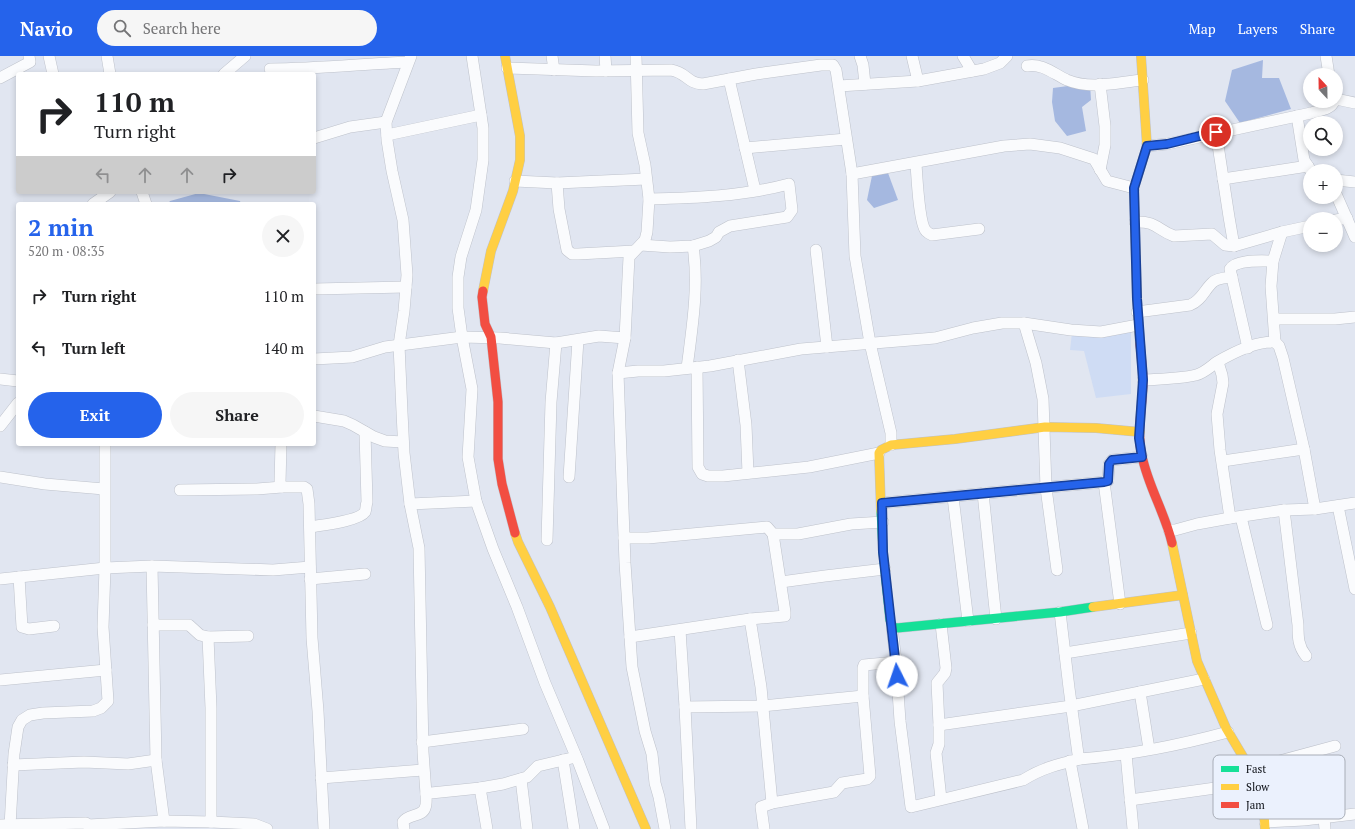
<!DOCTYPE html>
<html lang="en">
<head>
<meta charset="utf-8">
<style>
  :root { --surface:#fff; --page:#f6f6f6; --text:#202124; --muted:#757577; --accent:#2563eb }
  body { margin:0; font-family:"PT Serif",serif; background:var(--page); color:var(--text); height:100vh; display:flex; flex-direction:column; font-size:15px; white-space:nowrap }
  * { box-sizing:border-box; margin:0 }
  p { font-size:13px; color:var(--muted) }
  .icon { flex:none; width:22px; height:22px; fill:none; stroke:currentColor; stroke-width:2; stroke-linecap:round; stroke-linejoin:round }
  .map { position:relative; flex:1; overflow:hidden }
  .drawer { position:absolute; left:16px; top:146px; width:300px; height:244px; display:flex; flex-direction:column; background:var(--surface); border-radius:4px; box-shadow:0 2px 6px #0003 }
  .drawer>* { flex:none }
  .guide { position:absolute; left:16px; top:16px; width:300px; height:122px; border-radius:4px; box-shadow:0 2px 6px #0003; background:#fff; color:var(--text); overflow:hidden }
  .needle { width:26px; rotate:338deg }
  .controls { position:absolute; left:1303px; top:12px; display:grid; gap:8px }
  .controls a { display:grid; place-items:center; width:40px; height:40px; border-radius:50%; background:var(--surface); box-shadow:0 2px 6px #0003; font-size:20px }
  .pin { position:absolute; display:grid; place-items:center; width:34px; height:34px; color:#fff; margin:-17px; border:2px solid #fff; border-radius:50%; box-shadow:0 1px 4px #0007 }
  .me { position:absolute; width:44px; margin:-22px; rotate:356deg; stroke-linejoin:round; filter:drop-shadow(0 0 3px #0008) }
  .turn { display:flex; align-items:center; gap:14px; height:84px; padding:0 12px; font-size:18px }
  .turn .icon { width:52px; height:52px; stroke-width:2.5 }
  .turn b { display:block; font-size:28px; line-height:34px }
  .lanes { display:flex; align-items:center; height:38px; padding:0 12px; background:#0003; justify-content:center; gap:20px; direction:ltr }
  .lanes .off { opacity:.35 }
  .round { display:grid; place-items:center; flex:none; width:42px; height:42px; border-radius:21px; background:var(--page) }
  .head { display:flex; align-items:center; justify-content:space-between; height:68px; padding:0 12px }
  h1 { font-size:24px; font-weight:800; line-height:30px; color:var(--accent) }
  .primary-button { display:flex; gap:8px; margin-top:auto; padding:8px 12px }
  .primary-button a { flex:1; height:46px; border-radius:24px; background:var(--accent); color:#fff; font-size:16px; font-weight:800; line-height:46px; text-align:center }
  .primary-button a+a { background:var(--page); color:var(--text) }
  ul { padding:0; list-style:none }
  li { display:flex; align-items:center; gap:12px; height:52px; padding:0 12px }
  li div { flex:1 }
  li b { display:block; font-size:15px }
  li em { font-style:normal }
  header { display:flex; align-items:center; gap:24px; box-sizing:border-box; height:56px; padding:0 20px; background:var(--accent); color:#fff }
  header strong { font-size:19px }
  nav { display:flex; gap:22px; margin-inline-start:auto; font-size:14px }
  .search { width:280px; height:36px; background:var(--page); display:flex; align-items:center; gap:10px; box-sizing:border-box; padding:0 14px; border-radius:22px; color:var(--muted); font-size:15px }
  .map>svg:first-child { display:block }
</style>
</head>
<body>
<header>
<strong>Navio</strong>
<div class="search"><svg class="icon" aria-label="search" viewBox="0 0 24 24"><circle cx="10" cy="10" r="6"/><path d="M15 15l6 6"/></svg>Search here</div>
<nav><a>Map</a><a>Layers</a><a>Share</a></nav>
</header>
<div class="map">
<svg width="1355" height="773" viewBox="0 0 1355 773">
  <rect width="100%" height="100%" fill="#e1e6f1"/>
  <path fill="#cfdcf4" d="M1131,274V338L1096,342L1084,295L1070,294L1072,277Z"/>
  <g fill="#a5b8e0">
    <path d="M1263,4L1262,22H1279L1291,53L1240,67L1225,45L1232,14Z"/>
    <path d="M1090,27L1091,44L1082,51L1086,75L1067,80L1055,65L1052,46L1053,32Z"/>
    <path d="M873,115L888,117L898,144L874,152L867,144Z"/>
    <path d="M199,137L240,145L241,148H168L170,145Z"/>
  </g>
  <g fill="none" stroke-linecap="round" stroke-linejoin="round">
    <g stroke="#bec2cb" stroke-width="12">
      <g id="street">
        <path d="M49,0L53,18"/>
        <path d="M107,0L110,18"/>
        <path d="M411,0L386,66L387,84L392,115L403,164L407,219L404,255L399,289L402,356L404,397L410,448L419,492L423,696L426,738"/>
        <path d="M472,0L483,72V104L476,154L461,201L458,221V252L462,281L472,333L468,401L476,445L493,493L517,551L545,627L578,705L604,773"/>
        <path d="M552,0L554,14"/>
        <path d="M605,0L606,15"/>
        <path d="M860,0L863,9L865,28"/>
        <path d="M912,0L918,25"/>
        <path d="M963,0L972,15"/>
        <path d="M1326,0L1329,19"/>
        <path d="M1027,10C1042,7 1054,18 1067,24C1091,34 1118,26 1143,24"/>
        <path d="M507,12L596,15L671,14C688,17 686,27 703,28L756,18L821,9H833L836,14L852,118L855,200L870,287L891,377V389"/>
        <path d="M270,13C316,13 362,8 408,6"/>
        <path d="M224,18L245,0"/>
        <path d="M0,22L30,6L29,0"/>
        <path d="M729,23L755,134"/>
        <path d="M839,30L918,25L984,13L1000,7L1007,0"/>
        <path d="M1336,43L1355,47"/>
        <path d="M1297,60L1304,104L1311,115"/>
        <path d="M1216,76L1229,161L1234,190"/>
        <path d="M387,79L481,59"/>
        <path d="M314,82L350,71L386,66"/>
        <path d="M1147,90L1167,88L1311,57C1319,54 1331,54 1334,45"/>
        <path d="M745,92L846,83"/>
        <path d="M916,108C917,121 919,167 926,175C928,177 930,178 932,179L979,173"/>
        <path d="M1100,114L1105,89V70L1100,28"/>
        <path d="M852,118L1004,90L1030,88L1060,92L1094,103L1107,125L1134,132"/>
        <path d="M1223,123L1308,110"/>
        <path d="M1336,124L1355,126"/>
        <path d="M515,125L557,127L646,123"/>
        <path d="M557,127L559,153L567,194L572,198H578L634,195"/>
        <path d="M142,136L146,148"/>
        <path d="M1336,138L1355,181"/>
        <path d="M93,148L110,136"/>
        <path d="M1336,164L1347,162"/>
        <path d="M1135,166C1157,165 1157,174 1174,180L1212,178L1225,189L1234,190L1282,176L1310,170"/>
        <path d="M641,189L670,191L693,190L709,185L716,181L719,176L730,170L787,161L792,154L789,128C744,140 695,142 649,143"/>
        <path d="M816,194L827,291"/>
        <path d="M314,233L406,231"/>
        <path d="M1137,256L1190,249C1202,244 1204,234 1213,226C1217,222 1226,222 1232,221"/>
        <path d="M1274,263H1335L1355,261"/>
        <path d="M1024,267L1036,307L1043,343L1046,432L1057,514"/>
        <path d="M625,282L618,317L625,507L632,611L645,675L652,698L655,727L659,741L665,773"/>
        <path d="M1275,286L1271,230L1273,205L1282,176"/>
        <path d="M1248,292L1230,213C1236,203 1262,205 1273,205"/>
        <path d="M314,303L352,301L385,291L462,281L500,282L556,287L599,280L625,282L629,201L645,184L647,176L649,143L645,109L638,77L636,0"/>
        <path d="M738,304L746,369L748,417"/>
        <path d="M1218,306L1222,319L1223,327L1217,358L1220,394L1230,462"/>
        <path d="M697,311L698,411L702,418L708,420H723L809,411L879,397"/>
        <path d="M687,312C692,272 699,231 693,190"/>
        <path d="M618,317L638,315H664L710,310L801,293L935,282L973,272L1002,267H1024L1071,274L1101,276L1138,269"/>
        <path d="M0,323L18,325"/>
        <path d="M1143,324C1160,323 1179,323 1196,319C1204,317 1210,311 1217,306C1234,296 1256,285 1275,286L1279,290L1283,302L1304,393L1315,453"/>
        <path d="M314,360L344,365L353,369L374,381L385,385L403,386"/>
        <path d="M0,370L18,347"/>
        <path d="M281,388L280,427L282,431H304L307,433L309,448L312,582L318,655L324,773"/>
        <path d="M1223,405L1304,393"/>
        <path d="M0,421L45,428L104,433"/>
        <path d="M569,421L578,284"/>
        <path d="M1104,426L1120,548"/>
        <path d="M180,434L257,433L282,431"/>
        <path d="M983,437L996,563"/>
        <path d="M953,441L968,565"/>
        <path d="M882,447L1104,426L1108,425L1109,408L1112,404L1142,401"/>
        <path d="M410,448L476,445"/>
        <path d="M1338,450L1355,533"/>
        <path d="M1284,454L1298,569C1298,581 1298,590 1306,600"/>
        <path d="M1241,461L1267,569"/>
        <path d="M310,471C321,469 359,465 365,456C366,454 366,449 367,446L365,376"/>
        <path d="M1169,474H1175L1197,468L1230,462L1284,454L1315,453L1355,447"/>
        <path d="M624,482H648L767,471L773,478H798L851,468L883,466"/>
        <path d="M547,484L551,346L556,287"/>
        <path d="M152,510L156,704L164,765"/>
        <path d="M19,521L22,571L29,573L54,570"/>
        <path d="M0,523L105,512L152,510L273,514L310,511"/>
        <path d="M310,523L365,518"/>
        <path d="M781,526L825,520L885,513"/>
        <path d="M1060,556L1069,632L1078,698L1080,703C1130,699 1180,689 1228,676"/>
        <path d="M750,563L761,631L772,747"/>
        <path d="M153,569H189L200,579L208,581L248,580"/>
        <path d="M680,574L685,651L762,650L863,640"/>
        <path d="M208,581L211,652V766"/>
        <path d="M630,581L750,563L785,560V556L773,478"/>
        <path d="M1065,597L1191,577"/>
        <path d="M896,606L900,665L911,751L1023,724C1042,712 1059,708 1080,703"/>
        <path d="M0,624L106,614"/>
        <path d="M1140,636L1149,693"/>
        <path d="M685,651L691,773"/>
        <path d="M939,669L1071,650L1204,623"/>
        <path d="M422,686L523,673"/>
        <path d="M1126,698L1133,773"/>
        <path d="M563,704L574,773"/>
        <path d="M1070,705L1083,773"/>
        <path d="M13,709L84,706L128,708L156,704"/>
        <path d="M1250,713L1335,690"/>
        <path d="M321,722L423,714"/>
        <path d="M521,723L527,773"/>
        <path d="M480,732L487,773"/>
        <path d="M941,743L936,697L939,688V669L937,627L945,617L946,612L941,568"/>
        <path d="M1130,744L1258,726"/>
        <path d="M1324,762L1325,773"/>
        <path d="M1265,766L1304,764L1355,758"/>
        <path d="M0,769L86,767L88,769L90,773"/>
        <path d="M88,769L164,765L211,766L254,768L267,773"/>
        <path d="M10,770L14,698L18,671L22,664L30,659L43,657L93,655L101,652L108,645L103,571L105,512V388"/>
        <path d="M404,773L403,766C408,758 422,761 425,752C427,748 426,743 426,738L431,737L480,732L503,728L527,721L538,710L576,701"/>
        <path d="M764,773L761,751L772,747L834,736L842,727L867,723L870,720L863,640V612L864,609L896,606L892,571"/>
      </g>
    </g>
    <g stroke="#bec2cb" stroke-width="10">
      <path id="fast" d="M881,455L883,496L890,564L892,571L897,572L1060,556L1093,551"/>
    </g>
    <g stroke="#bec2cb" stroke-width="10">
      <g id="slow">
        <path d="M483,235L491,195L513,135L520,104V80L505,0"/>
        <path d="M1140,288L1137,243L1134,132L1147,90L1141,0"/>
        <path d="M881,455L879,397L881,394L891,389L955,383L1045,371L1096,372L1140,376"/>
        <path d="M515,477L518,486L550,551L646,773"/>
        <path d="M1172,487L1197,605L1226,672L1258,726L1263,740L1265,773"/>
        <path d="M1093,551L1183,539"/>
      </g>
    </g>
    <g stroke="#bec2cb" stroke-width="10">
      <g id="jam">
        <path d="M483,235L482,241L485,268L491,281L498,346V403L502,428L515,477"/>
        <path d="M1140,288C1141,300 1143,313 1143,325C1143,350 1136,375 1142,400C1148,430 1165,457 1172,487"/>
      </g>
    </g>
    <use href="#street" stroke="#fafbfd" stroke-width="11"/>
    <use href="#fast" stroke="#16e098" stroke-width="9"/>
    <use href="#slow" stroke="#ffcf43" stroke-width="9"/>
    <use href="#jam" stroke="#f24e42" stroke-width="9"/>
  </g>
  <g fill="none" stroke-linecap="round" stroke-linejoin="round">
    <g stroke="#184099" stroke-width="10">
      <path id="route" d="M897,620L883,496L882,447L1104,426L1108,425L1109,408L1112,404L1142,401L1139,382L1143,324L1137,243L1134,132L1147,90L1167,88L1216,76"/>
    </g>
    <use href="#route" stroke="#2563eb" stroke-width="7"/>
  </g>
  <rect x="1213" y="699" width="132" height="64" rx="6" fill="#ebf1fd" stroke="#a8adb7" stroke-width="1"/>
  <rect x="1221" y="710" width="18" height="6" fill="#16e098"/>
  <rect x="1221" y="728" width="18" height="6" fill="#ffcf43"/>
  <rect x="1221" y="746" width="18" height="6" fill="#f24e42"/>
  <g font-size="11" fill="#0a0d13">
    <text x="1246" y="717">Fast</text>
    <text x="1246" y="735">Slow</text>
    <text x="1246" y="753">Jam</text>
  </g>
</svg>
<div class="controls">
<a><svg class="needle" viewBox="-14 -14 28 28"><path d="M0-13l5 13h-10z" fill="#e53935"/><path d="M0 13l5-13h-10z" fill="#757577"/></svg></a>
<a><svg class="icon" aria-label="search" viewBox="0 0 24 24"><circle cx="10" cy="10" r="6"/><path d="M15 15l6 6"/></svg></a>
<a>+</a>
<a>−</a>
</div>
<div class="pin" style="left:1216px;top:76px;background:#d93025"><svg class="icon" aria-label="arrive" viewBox="0 0 24 24"><path d="M6 21V4h12l-3 4 3 4H6"/></svg></div>
<svg class="me" style="left:897px;top:620px" viewBox="-20 -20 40 40"><circle r="19" fill="#fff"/><path d="M0-13L10 11 0 6-10 11z" fill="#2563eb"/></svg>
<div class="guide">
<div class="turn"><svg class="icon" aria-label="right" viewBox="0 0 24 24"><path d="M7 20v-9h11M14 6l5 5-5 5"/></svg><div><b>110 m</b>Turn right</div></div>
<div class="lanes"><svg class="icon off" aria-label="left" viewBox="0 0 24 24"><path d="M17 20v-9H6M10 6l-5 5 5 5"/></svg><svg class="icon off" aria-label="ahead" viewBox="0 0 24 24"><path d="M12 20V5M6 11l6-6 6 6"/></svg><svg class="icon off" aria-label="ahead" viewBox="0 0 24 24"><path d="M12 20V5M6 11l6-6 6 6"/></svg><svg class="icon" aria-label="right" viewBox="0 0 24 24"><path d="M7 20v-9h11M14 6l5 5-5 5"/></svg></div>
</div>
<section class="drawer">
<div class="head"><div><h1>2 min</h1><p>520 m · 08:35</p></div><a class="round"><svg class="icon" aria-label="close" viewBox="0 0 24 24"><path d="M6 6l12 12M18 6L6 18"/></svg></a></div>
<ul>
<li><svg class="icon" aria-label="right" viewBox="0 0 24 24"><path d="M7 20v-9h11M14 6l5 5-5 5"/></svg><div><b>Turn right</b></div><em>110 m</em></li>
<li><svg class="icon" aria-label="left" viewBox="0 0 24 24"><path d="M17 20v-9H6M10 6l-5 5 5 5"/></svg><div><b>Turn left</b></div><em>140 m</em></li>
</ul>
<div class="primary-button"><a>Exit</a><a>Share</a></div>
</section>
</div>
</body>
</html>
